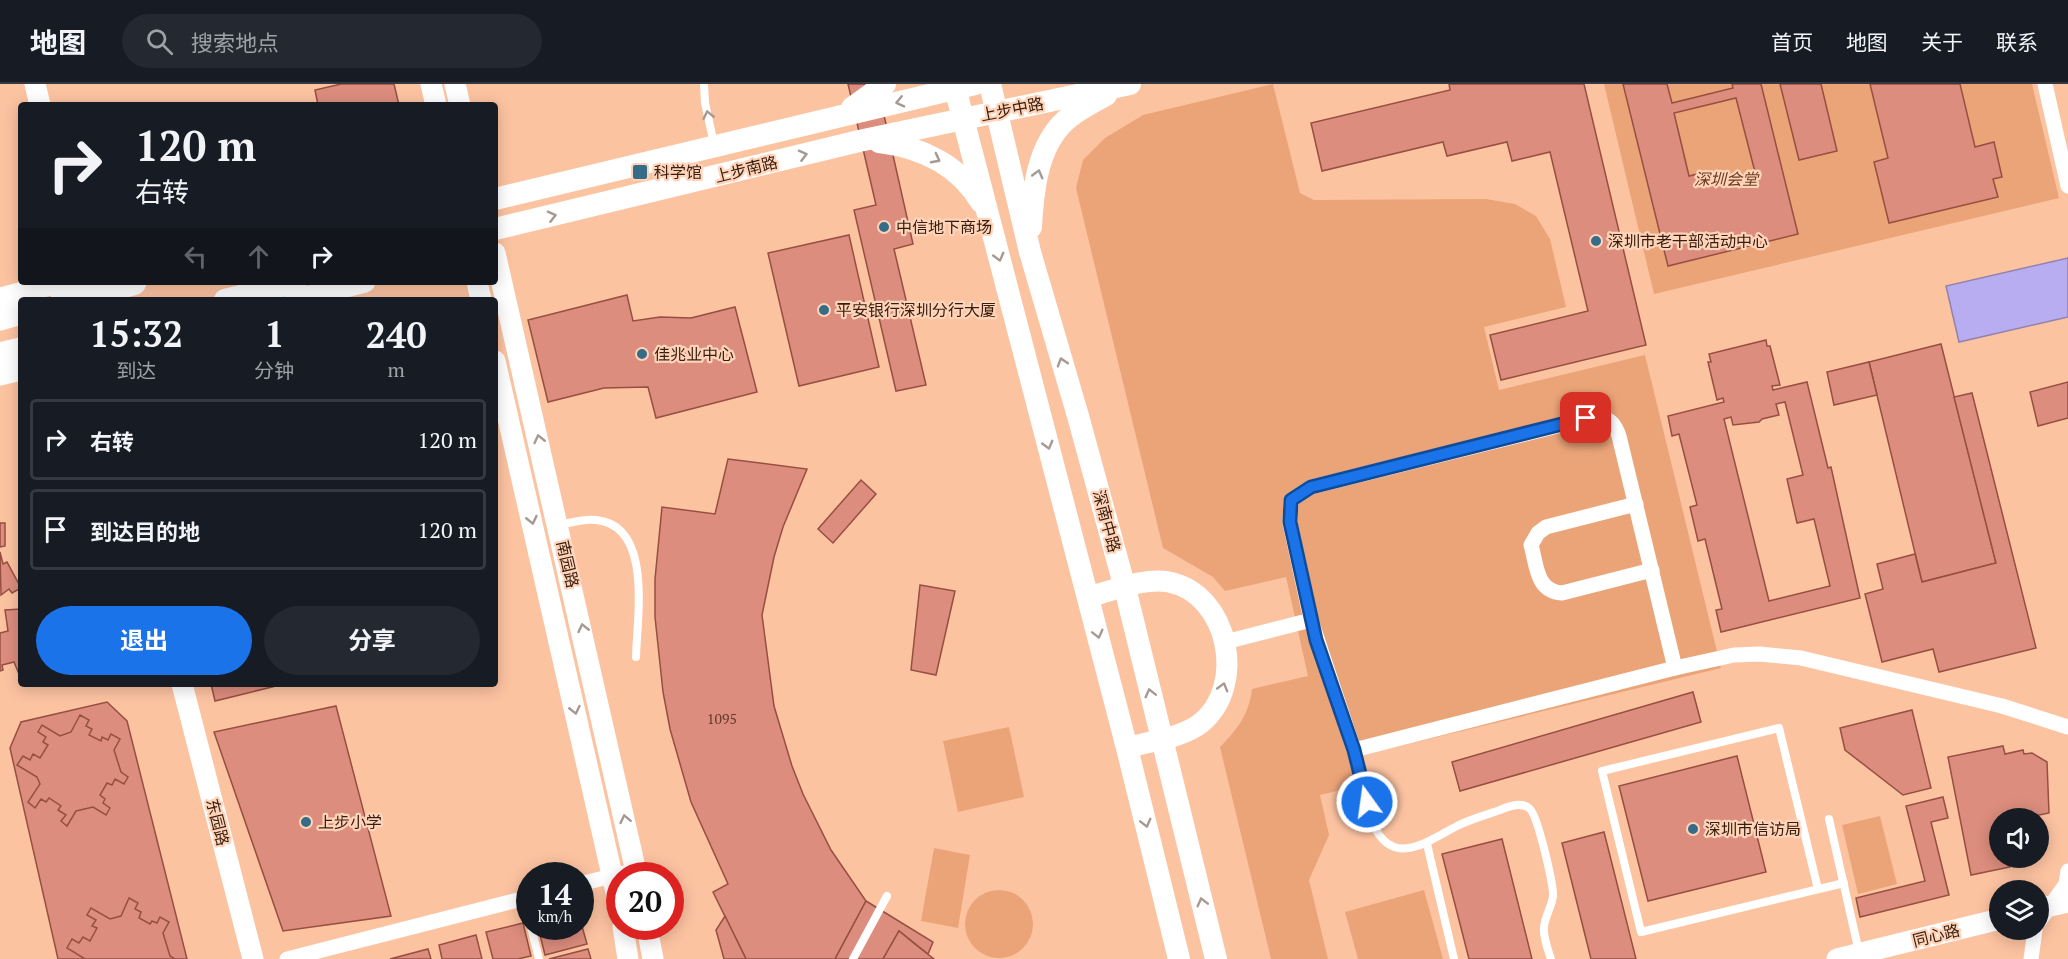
<!DOCTYPE html>
<html lang="zh">
<head>
<meta charset="utf-8">
<style>
  :root { --surface:#171b24; --page:#242831; --text:#f1f3f6; --muted:#9ea1a6; --line:#363941; --accent:#1a73e8 }
  body { margin:0; font-family:"PT Serif","Noto Sans SC",serif; background:var(--page); color:var(--text); height:100vh; display:flex; flex-direction:column; font-size:22px; white-space:nowrap }
  * { box-sizing:border-box; margin:0 }
  p { font-size:20px; color:var(--muted) }
  .icon { flex:none; width:33px; height:33px; fill:none; stroke:currentColor; stroke-width:2; stroke-linecap:round; stroke-linejoin:round }
  .map { position:relative; flex:1; overflow:hidden }
  .drawer { position:absolute; left:18px; top:213px; width:480px; height:390px; display:flex; flex-direction:column; background:var(--surface); border-radius:6px; box-shadow:0 3px 15px #0003 }
  .drawer>* { flex:none }
  .hud { position:absolute; left:18px; top:18px; width:480px; height:183px; border-radius:6px; box-shadow:0 3px 15px #0003; background:#171b24; color:var(--text); overflow:hidden }
  .tools { position:absolute; left:1989px; top:724px; display:grid; gap:12px }
  .tools a { display:grid; place-items:center; width:60px; height:60px; border-radius:50%; background:var(--surface); box-shadow:0 3px 15px #0003; font-size:30px }
  .speed { position:absolute; left:516px; top:778px; display:flex; gap:12px; font-size:30px; font-weight:700; text-align:center }
  .speed>* { display:grid; place-content:center; width:78px; height:78px; border-radius:50%; background:var(--surface); box-shadow:0 3px 15px #0003; line-height:1 }
  .speed small { font-size:15px; font-weight:400 }
  .speed .limit { border:9px solid #d22; background:#fff; color:#111 }
  .pin { position:absolute; display:grid; place-items:center; width:51px; height:51px; color:#fff; margin:-26px; border-radius:12px; box-shadow:0 3px 9px #0006 }
  .me { position:absolute; width:66px; margin:-33px; rotate:346deg; stroke-linejoin:round; filter:drop-shadow(0 0 4px #0008) }
  .turn { display:flex; align-items:center; gap:21px; height:126px; padding:0 18px; font-size:27px }
  .turn .icon { width:78px; height:78px; stroke-width:2.5 }
  .turn b { display:block; font-size:42px; line-height:51px }
  .lanes { display:flex; align-items:center; height:57px; padding:0 18px; background:#0003; justify-content:center; gap:30px; direction:ltr }
  .lanes .off { opacity:.35 }
  .eta { display:flex; justify-content:space-evenly; align-items:center; height:102px; text-align:center }
  .eta b { font-size:36px; font-weight:700; line-height:42px }
  .action { display:flex; gap:12px; margin-top:auto; padding:12px 18px }
  .action a { flex:1; height:69px; border-radius:36px; background:var(--accent); color:#fff; font-size:24px; font-weight:700; line-height:69px; text-align:center }
  .action a+a { background:var(--page); color:var(--text) }
  ul { padding:0; list-style:none }
  li { display:flex; align-items:center; gap:18px; height:81px; margin:0 12px 9px; padding:0 6px; border:3px solid var(--line); border-radius:6px }
  li div { flex:1 }
  li b { display:block; font-size:22px }
  li em { font-style:normal }
  header { display:flex; align-items:center; gap:36px; box-sizing:border-box; height:84px; padding:0 30px; background:var(--surface); border-bottom:2px solid var(--line) }
  header strong { font-size:28px }
  nav { display:flex; gap:33px; margin-inline-start:auto; font-size:21px }
  .search { width:420px; height:54px; background:var(--page); display:flex; align-items:center; gap:15px; box-sizing:border-box; padding:0 21px; border-radius:33px; color:var(--muted); font-size:22px }
  .map>svg:first-child { display:block }
</style>
</head>
<body>
<header>
<strong>地图</strong>
<div class="search"><svg class="icon" aria-label="search" viewBox="0 0 24 24"><circle cx="10" cy="10" r="6"/><path d="M15 15l6 6"/></svg>搜索地点</div>
<nav><a>首页</a><a>地图</a><a>关于</a><a>联系</a></nav>
</header>
<div class="map">
<svg width="2068" height="875" viewBox="0 0 2068 875">
  <rect width="100%" height="100%" fill="#fcc3a1"/>
  <g fill="#eba478">
    <path d="M1273,0L1300,109L1314,116L1486,115L1515,120L1536,132L1550,155L1566,223L1484,243L1499,306L1645,271L1721,584L1363,671L1345,705L1320,711L1329,751L1309,796L1328,875H1271L1220,663C1238,645 1249,630 1252,605L1308,592L1286,493L1225,507L1213,493L1163,464L1076,104L1083,76L1105,54L1143,31Z"/>
    <path d="M1604,0H2032L2059,114L1654,210Z"/>
    <path d="M1009,643L1024,713L958,728L943,657Z"/>
    <path d="M1880,732L1897,800L1858,810L1842,741Z"/>
    <path d="M934,764L970,771L958,844L921,837Z"/>
    <circle cx="999" cy="840" r="34"/>
    <path d="M1424,806L1443,875H1358L1345,828Z"/>
  </g>
  <path fill="#b9adf2" stroke="#9282ad" stroke-width="1.5" d="M2068,174V233L1959,258L1946,202Z"/>
  <g fill="#dc8d7d" stroke="#974f41" stroke-width="1.5" fill-rule="evenodd">
    <path d="M341,0H394L399,21H318L315,6Z"/>
    <path d="M848,0H877L913,160L894,165L926,301L896,307L854,126L876,121Z"/>
    <path d="M1449,0H1584L1646,261L1501,296L1490,251L1588,227L1550,68L1512,77L1507,58L1447,72L1443,58L1322,87L1311,39L1450,6Z"/>
    <path d="M1623,0H1667L1672,19L1733,4L1732,0H1761L1798,150L1668,182ZM1736,14L1755,88L1705,100L1702,89L1689,92L1674,29Z"/>
    <path d="M1780,0H1821L1837,67L1799,76Z"/>
    <path d="M1870,0H1960L1975,63L1994,58L2002,93L1993,95L1998,113L1889,139L1874,78L1888,74Z"/>
    <path d="M849,151L879,283L799,302L768,169Z"/>
    <path d="M627,211L633,237L660,233L691,234L735,223L757,308L656,334L648,303L604,304L548,318L528,236Z"/>
    <path d="M1766,256L1767,262H1770L1780,301L1772,302L1773,306L1807,298L1828,384L1831,383L1860,514L1721,548L1716,526L1722,525L1705,455L1698,457L1690,423L1697,421L1679,350L1672,352L1668,332L1724,318L1723,314L1717,316L1708,278H1711L1709,270ZM1785,318L1803,391L1787,395L1797,439L1814,435L1830,502L1769,517L1724,335L1731,333L1733,341L1759,338L1762,335L1779,331L1776,320Z"/>
    <path d="M1941,260L1996,479L1922,498L1869,278Z"/>
    <path d="M1869,278L1877,311L1834,321L1827,288Z"/>
    <path d="M2068,298V334L2038,342L2030,308Z"/>
    <path d="M1972,309L2036,564L1939,588L1933,565L1882,578L1865,510L1883,505L1877,480L1915,470L1922,498L1996,479L1954,313Z"/>
    <path d="M728,375L807,385L783,443L774,473L762,531L774,622L792,682L803,710L831,766L866,817L835,875H746L713,808L728,800L691,718L670,645L663,608L655,533V495L662,423L715,430Z"/>
    <path d="M861,396L876,410L833,459L818,445Z"/>
    <path d="M0,439H5V462L0,463Z"/>
    <path d="M0,468L3,480L7,478L21,504L12,509L9,505L1,511Z"/>
    <path d="M920,501L955,507L936,591L911,586Z"/>
    <path d="M21,525L20,549L21,595L14,578L2,581L3,586L0,587V549L8,547L5,526Z"/>
    <path d="M211,600H284L215,617Z"/>
    <path d="M1693,608L1701,638L1460,707L1452,678Z"/>
    <path d="M107,618L127,637L187,875H58L10,664L21,638Z"/>
    <path d="M336,622L391,832L283,847L214,648Z"/>
    <path d="M1912,626L1931,704L1903,711L1845,666L1840,644Z"/>
    <path d="M80,631L89,636L86,642L92,645L89,651L101,657L102,653L108,656L111,650L120,655L114,666L121,688L128,693L124,700L115,695L112,701L107,699L100,711L105,715L103,719L110,724L106,731L93,723L76,727L67,742L61,737L66,731L58,726L61,722L49,714L46,718L41,715L35,724L28,718L40,700L37,693L17,681L23,672L30,676L33,670L40,674L48,661L43,658L46,653L38,648L42,641L60,652L71,648Z"/>
    <path d="M2003,662L2005,670L2023,666L2024,670L2032,669L2047,678L2049,729L2020,735H2000V774H2008L2010,783L1971,791L1948,673Z"/>
    <path d="M1737,672L1766,788L1648,817L1619,702Z"/>
    <path d="M1943,713L1948,734L1931,738L1949,811L1860,833L1856,814L1925,797L1906,722Z"/>
    <path d="M1604,748L1636,875H1591L1562,759Z"/>
    <path d="M1502,755L1532,875H1469L1442,770Z"/>
    <path d="M129,814L138,819L135,825L141,828L139,834L150,840L152,837L157,839L160,833L169,838L163,849L170,872L175,875H85L67,864L72,855L79,859L83,853L90,857L97,844L92,842L96,836L87,831L91,824L110,835L121,832Z"/>
    <path d="M866,817L933,858L928,870L899,847L883,875H835Z"/>
    <path d="M725,832L746,875H724L716,846Z"/>
    <path d="M580,835L587,860L545,871L538,843H580Z"/>
    <path d="M523,839L531,872L518,875H493L486,848Z"/>
    <path d="M899,847L916,861L934,875H883Z"/>
    <path d="M476,851L482,875H442L439,861Z"/>
    <path d="M428,865L431,875H390Z"/>
    <path d="M588,865L591,875H549Z"/>
  </g>
  <g fill="none" stroke-linecap="round" stroke-linejoin="round">
    <g stroke="#fff" stroke-width="8">
      <path d="M704,0L705,19L714,60"/>
      <path d="M559,441C571,439 584,434 596,436C653,441 637,534 636,573"/>
      <path d="M1354,666L1373,740C1393,785 1428,757 1457,742C1471,735 1486,731 1500,726C1509,722 1522,717 1530,725C1538,733 1552,795 1553,809C1554,820 1544,832 1544,844C1543,853 1548,866 1551,875"/>
      <path d="M1829,735L1859,868"/>
      <path d="M1427,760L1454,875"/>
      <path d="M1818,805L1779,644L1602,687L1641,848L1844,799"/>
      <path d="M524,814L530,838"/>
      <path d="M531,843L539,875"/>
      <path d="M853,875L887,812"/>
    </g>
    <g stroke="#fff" stroke-width="15">
      <path d="M2045,0L2068,102"/>
      <path d="M1636,420L1546,443L1538,449L1531,461C1537,482 1536,507 1562,509L1652,486"/>
      <path d="M1225,558L1311,536L1354,666L1675,584L1619,352C1615,340 1610,335 1598,332L1311,403L1291,416L1290,439L1311,536"/>
      <path d="M1675,584L1734,571L1760,570L1801,574L2002,622L2068,643"/>
      <path d="M580,800L636,786"/>
      <path d="M2038,839L2066,800L2068,787"/>
      <path d="M287,875L530,813"/>
      <path d="M2031,875L2035,846"/>
    </g>
    <g stroke="#fff" stroke-width="21">
      <path d="M35,0L40,21"/>
      <path d="M431,0L436,21"/>
      <path d="M455,0L460,21"/>
      <path d="M495,169L637,792"/>
      <path d="M477,198L481,216"/>
      <path d="M0,214L62,198"/>
      <path d="M294,216L365,198"/>
      <path d="M495,277L620,826"/>
      <path d="M0,291L21,286"/>
      <path d="M1088,513C1112,507 1144,493 1169,498C1229,510 1247,602 1201,639C1182,654 1150,657 1127,664"/>
      <path d="M182,600L253,875"/>
      <path d="M2038,825L2068,818"/>
      <path d="M623,843L628,875"/>
      <path d="M647,843L653,875"/>
      <path d="M1837,875L2000,835"/>
    </g>
    <g stroke="#fff" stroke-width="22">
      <path d="M954,0L1127,664L1179,875"/>
      <path d="M990,0L1030,168L1078,332L1125,504L1216,875"/>
      <path d="M852,24L885,0"/>
      <path d="M879,58C921,63 959,81 981,118"/>
      <path d="M495,115L975,0"/>
      <path d="M1031,143C1033,107 1037,62 1066,36C1077,26 1093,18 1106,11"/>
      <path d="M495,145L859,57L1130,0"/>
      <path d="M225,216L296,198"/>
    </g>
    <g stroke="#fff" stroke-width="27">
      <path d="M64,216L133,198"/>
      <path d="M0,233L21,227"/>
      <path d="M0,272L21,267"/>
    </g>
  </g>
  <defs><path id="oneway-chevron" d="M-2-3.5L2.5 0L-2 3.5" fill="none" stroke-width="1.6" stroke-linecap="round" stroke-linejoin="round" transform="scale(1.5)"/></defs>
  <g stroke="#a59992">
    <use href="#oneway-chevron" transform="translate(900 18) rotate(167)"/>
    <use href="#oneway-chevron" transform="translate(708 31) rotate(-103)"/>
    <use href="#oneway-chevron" transform="translate(803 71) rotate(-14)"/>
    <use href="#oneway-chevron" transform="translate(936 75) rotate(28)"/>
    <use href="#oneway-chevron" transform="translate(1038 90) rotate(-75)"/>
    <use href="#oneway-chevron" transform="translate(552 132) rotate(-14)"/>
    <use href="#oneway-chevron" transform="translate(999 173) rotate(75)"/>
    <use href="#oneway-chevron" transform="translate(1062 278) rotate(-107)"/>
    <use href="#oneway-chevron" transform="translate(539 355) rotate(-103)"/>
    <use href="#oneway-chevron" transform="translate(1048 361) rotate(75)"/>
    <use href="#oneway-chevron" transform="translate(532 436) rotate(77)"/>
    <use href="#oneway-chevron" transform="translate(583 544) rotate(-103)"/>
    <use href="#oneway-chevron" transform="translate(1098 550) rotate(76)"/>
    <use href="#oneway-chevron" transform="translate(1223 603) rotate(-74)"/>
    <use href="#oneway-chevron" transform="translate(1150 609) rotate(-104)"/>
    <use href="#oneway-chevron" transform="translate(575 626) rotate(77)"/>
    <use href="#oneway-chevron" transform="translate(625 735) rotate(-102)"/>
    <use href="#oneway-chevron" transform="translate(1146 739) rotate(76)"/>
    <use href="#oneway-chevron" transform="translate(1202 818) rotate(-104)"/>
  </g>
  <g fill="none" stroke-linecap="round" stroke-linejoin="round">
    <g stroke="#114b97" stroke-width="15">
      <path id="route" d="M1367,718L1354,666L1316,556L1290,438L1291,416L1311,403L1586,334"/>
    </g>
    <use href="#route" stroke="#1a73e8" stroke-width="10"/>
  </g>
  <g fill="#356c87" stroke="#ffd4ba" stroke-width="2">
    <rect x="632" y="80" width="16" height="16" rx="3"/>
    <circle cx="884" cy="143" r="6"/>
    <circle cx="1596" cy="157" r="6"/>
    <circle cx="824" cy="226" r="6"/>
    <circle cx="642" cy="270" r="6"/>
    <circle cx="306" cy="738" r="6"/>
    <circle cx="1693" cy="745" r="6"/>
  </g>
  <g text-anchor="middle" dominant-baseline="central" stroke-width="4.5" stroke-linejoin="round" paint-order="stroke">
    <g font-size="14" fill="#603928">
      <text x="722" y="634">1095</text>
    </g>
    <g font-size="16" fill="#371d0c" stroke="#ffd4ba">
      <text transform="translate(1012 25) rotate(-11)">上步中路</text>
      <text transform="translate(746 85) rotate(-14)">上步南路</text>
      <text transform="translate(1107 437) rotate(75)">深南中路</text>
      <text transform="translate(568 480) rotate(77)">南园路</text>
      <text transform="translate(218 738) rotate(76)">东园路</text>
      <text transform="translate(1936 851) rotate(-14)">同心路</text>
    </g>
    <g font-size="16" fill="#371d0c" stroke="#ffd4ba" text-anchor="start">
      <text x="654" y="88">科学馆</text>
      <text x="896" y="143">中信地下商场</text>
      <text x="1608" y="157">深圳市老干部活动中心</text>
      <text x="836" y="226">平安银行深圳分行大厦</text>
      <text x="654" y="270">佳兆业中心</text>
      <text x="318" y="738">上步小学</text>
      <text x="1705" y="745">深圳市信访局</text>
    </g>
    <g font-size="16" font-style="italic" fill="#6a3d1f" stroke="#ffd4ba">
      <text x="1726" y="95">深圳会堂</text>
    </g>
  </g>
</svg>
<div class="tools">
<a><svg class="icon" aria-label="sound" viewBox="0 0 24 24"><path d="M4 9h4l5-4v14l-5-4H4zM17 9q2 3 0 6"/></svg></a>
<a><svg class="icon" aria-label="layers" viewBox="0 0 24 24"><path d="M12 4l9 5-9 5-9-5zM3 14l9 5 9-5"/></svg></a>
</div>
<div class="speed"><div>14<small>km/h</small></div><div class="limit">20</div></div>
<div class="pin" style="left:1586px;top:334px;background:#d93025"><svg class="icon" aria-label="arrive" viewBox="0 0 24 24"><path d="M6 21V4h12l-3 4 3 4H6"/></svg></div>
<svg class="me" style="left:1367px;top:718px" viewBox="-20 -20 40 40"><circle r="17" fill="#1a73e8" stroke="#fff" stroke-width="3"/><path d="M0-11L8 9 0 5-8 9z" fill="#fff"/></svg>
<div class="hud">
<div class="turn"><svg class="icon" aria-label="right" viewBox="0 0 24 24"><path d="M7 20v-9h11M14 6l5 5-5 5"/></svg><div><b>120 m</b>右转</div></div>
<div class="lanes"><svg class="icon off" aria-label="left" viewBox="0 0 24 24"><path d="M17 20v-9H6M10 6l-5 5 5 5"/></svg><svg class="icon off" aria-label="ahead" viewBox="0 0 24 24"><path d="M12 20V5M6 11l6-6 6 6"/></svg><svg class="icon" aria-label="right" viewBox="0 0 24 24"><path d="M7 20v-9h11M14 6l5 5-5 5"/></svg></div>
</div>
<section class="drawer">
<div class="eta">
<div><b>15:32</b><p>到达</p></div>
<div><b>1</b><p>分钟</p></div>
<div><b>240</b><p>m</p></div>
</div>
<ul>
<li><svg class="icon" aria-label="right" viewBox="0 0 24 24"><path d="M7 20v-9h11M14 6l5 5-5 5"/></svg><div><b>右转</b></div><em>120 m</em></li>
<li><svg class="icon" aria-label="arrive" viewBox="0 0 24 24"><path d="M6 21V4h12l-3 4 3 4H6"/></svg><div><b>到达目的地</b></div><em>120 m</em></li>
</ul>
<div class="action"><a>退出</a><a>分享</a></div>
</section>
</div>
</body>
</html>
